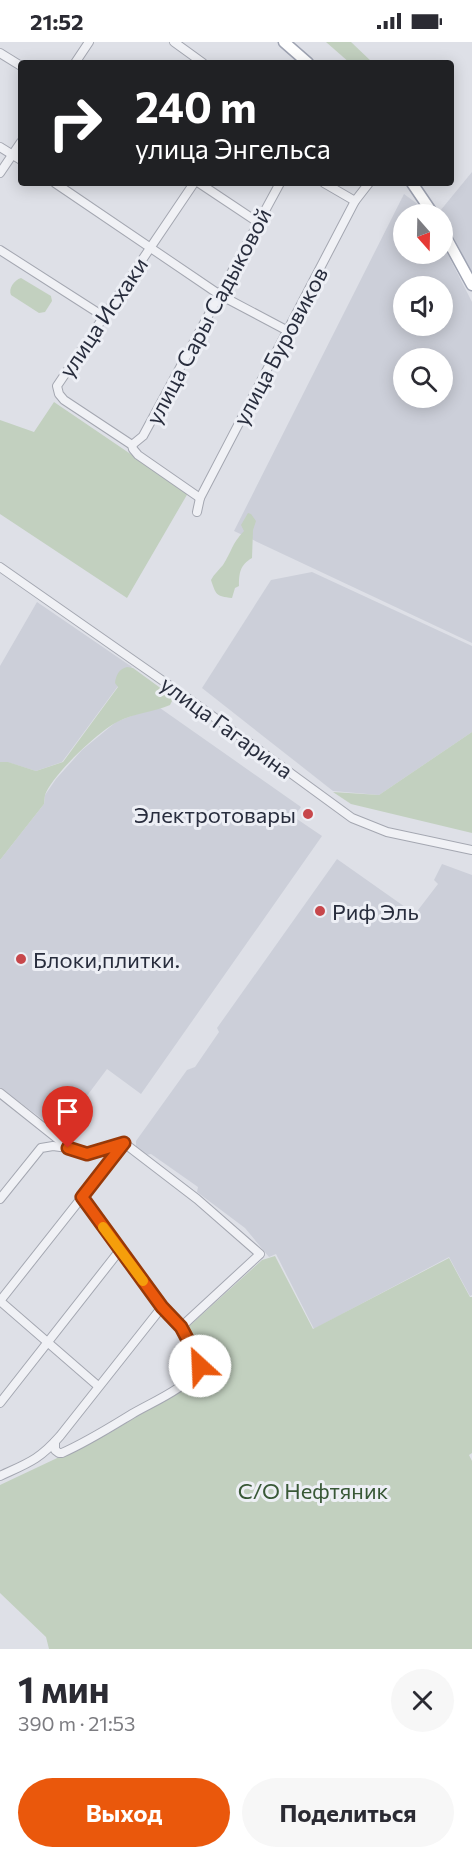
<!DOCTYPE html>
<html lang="ru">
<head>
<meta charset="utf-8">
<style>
  :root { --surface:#fff; --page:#f7f7f7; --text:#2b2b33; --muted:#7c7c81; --accent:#ea580c }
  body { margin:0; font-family:Commissioner,sans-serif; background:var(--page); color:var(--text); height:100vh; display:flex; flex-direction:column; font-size:22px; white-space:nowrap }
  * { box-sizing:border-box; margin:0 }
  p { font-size:20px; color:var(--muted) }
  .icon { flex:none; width:33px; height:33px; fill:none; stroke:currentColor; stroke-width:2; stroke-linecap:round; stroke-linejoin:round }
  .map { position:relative; height:1607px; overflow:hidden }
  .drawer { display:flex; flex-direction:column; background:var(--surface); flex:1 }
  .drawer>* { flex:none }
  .hud { position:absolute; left:18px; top:18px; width:436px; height:126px; border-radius:6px; box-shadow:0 3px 15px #0003; background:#202124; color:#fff; overflow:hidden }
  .needle { width:39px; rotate:160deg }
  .buttons { position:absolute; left:393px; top:162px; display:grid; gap:12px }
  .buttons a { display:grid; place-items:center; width:60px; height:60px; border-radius:50%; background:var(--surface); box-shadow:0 3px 15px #0003; font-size:30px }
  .pin { position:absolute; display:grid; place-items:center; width:51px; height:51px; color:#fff; margin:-62px -26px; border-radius:50% 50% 50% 0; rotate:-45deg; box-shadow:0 0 6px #0007 }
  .pin .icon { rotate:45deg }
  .me { position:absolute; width:66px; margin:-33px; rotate:335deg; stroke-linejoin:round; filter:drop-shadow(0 0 4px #0008) }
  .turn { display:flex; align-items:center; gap:21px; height:126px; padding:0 18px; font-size:27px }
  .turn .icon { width:78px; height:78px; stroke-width:2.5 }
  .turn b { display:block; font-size:42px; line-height:51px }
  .round { display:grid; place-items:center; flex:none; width:63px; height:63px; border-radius:32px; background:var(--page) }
  .overview { display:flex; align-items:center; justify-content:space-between; height:102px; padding:0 18px }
  h1 { font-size:36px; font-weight:700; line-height:45px }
  .primary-button { display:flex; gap:12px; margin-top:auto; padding:12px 18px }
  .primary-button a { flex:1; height:69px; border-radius:36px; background:var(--accent); color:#fff; font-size:24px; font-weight:700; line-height:69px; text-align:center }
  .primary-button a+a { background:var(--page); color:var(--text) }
  .status { display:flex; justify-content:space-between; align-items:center; height:42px; padding:0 30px; background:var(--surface); direction:ltr }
  .status svg { height:16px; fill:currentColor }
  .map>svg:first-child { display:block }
</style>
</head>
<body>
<div class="status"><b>21:52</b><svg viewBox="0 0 49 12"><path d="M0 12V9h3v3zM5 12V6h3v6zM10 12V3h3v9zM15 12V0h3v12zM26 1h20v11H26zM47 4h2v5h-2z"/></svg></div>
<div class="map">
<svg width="472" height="1607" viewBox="0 0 472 1607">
  <rect width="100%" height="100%" fill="#dee0e7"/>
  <g fill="#cccfd9" fill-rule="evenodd">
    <path d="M472,130V231L440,169Z"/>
    <path d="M404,152L423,166L427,172H404V212H442L443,203L472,260V601L234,489ZM404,244H442V284H404ZM404,316H442V356H404Z"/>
    <path d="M312,530L472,604V690L379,753L333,749L202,646L271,538Z"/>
    <path d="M37,560L132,625L62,720L36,729L7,720H0V624Z"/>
    <path d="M160,666L301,765L294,775L322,794L141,1052L107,1027L60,1090L0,1046V818L44,762L45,753L56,737L82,708L116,680L139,671Z"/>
    <path d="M337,817L415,872L438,842L434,838L442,822L472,833V1253L470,1254L449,1215L314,1287L276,1212L269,1215L245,1186L197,1150L198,1145L151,1112L146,1113L136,1105V1099L187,1028L195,1025L219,990L217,986Z"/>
  </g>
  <g fill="#c2d0bf">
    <path d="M326,0H351L373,21H350Z"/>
    <path d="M21,236L51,254L52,259L45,270L39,271L11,253C8,247 14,238 21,236Z"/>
    <path d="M54,360L188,451L127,556L0,472V378L34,390Z"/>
    <path d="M248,471L251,472L256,479L253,488L252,516C240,523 239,531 239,544L235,546L232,556C216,554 216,553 211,538C214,532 219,528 223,523C231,511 232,501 244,489L241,483Z"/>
    <path d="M127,625L133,626L170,653L172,659L170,663C155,670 134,671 117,680C98,690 52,733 45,753C45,753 44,761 44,762L0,818V720H8L36,729L63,720L118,645L115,641C116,633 119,627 127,625Z"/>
    <path d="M472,690V791L351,762L333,750L379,753Z"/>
    <path d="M275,1214L313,1287L449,1216L470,1255H472V1411L469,1413L472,1419V1607H49L46,1595L0,1551V1443L108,1392L196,1339L203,1332L207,1323L186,1287L262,1218Z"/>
  </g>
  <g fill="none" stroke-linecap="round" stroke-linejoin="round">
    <g stroke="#a4a7b1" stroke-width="10">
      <g id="minor">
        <path d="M174,0L203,21"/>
        <path d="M0,11L21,24"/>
        <path d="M75,21L89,0"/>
        <path d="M0,105L21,118"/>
        <path d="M0,131L21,100"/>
        <path d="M55,141L220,253L288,289"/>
        <path d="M194,141L57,344L59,352L64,358L132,403L133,407L138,413L200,456"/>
        <path d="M199,141L259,181"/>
        <path d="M324,141L355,159"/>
        <path d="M0,208L103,274"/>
        <path d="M132,403L143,394L280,141"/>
        <path d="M197,470L200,456L355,159L369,141"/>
        <path d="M0,525L196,662L352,776L387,790L472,808"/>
        <path d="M0,1051L68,1105"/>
        <path d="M0,1157L41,1106L53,1104L68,1106L87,1112L124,1101L197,1157L260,1212L181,1285"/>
        <path d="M0,1259L124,1102"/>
        <path d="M0,1259L98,1344"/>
        <path d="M0,1361L120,1208"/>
        <path d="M55,1400V1408L59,1411H62C87,1400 109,1386 132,1372C152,1360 188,1346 200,1324L198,1317L181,1285L162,1265L82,1155"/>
        <path d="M0,1434C28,1421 39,1418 60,1394L162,1265"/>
      </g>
    </g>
    <g stroke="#9ea3b2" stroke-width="13">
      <g id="major">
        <path d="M284,0L308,21"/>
        <path d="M412,141L433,172"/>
        <path d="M442,188L472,243"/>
      </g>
    </g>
    <use href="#minor" stroke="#f0f1f5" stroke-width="8"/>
    <use href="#major" stroke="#fff" stroke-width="10"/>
  </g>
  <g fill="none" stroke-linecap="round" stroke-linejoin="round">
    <g stroke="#983908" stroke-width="15">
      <path id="route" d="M68,1106L87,1112L124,1101L82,1155L162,1265L181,1285L198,1317L200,1324"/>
    </g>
    <use href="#route" stroke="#ea580c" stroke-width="10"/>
    <path stroke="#f59e0b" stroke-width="10" d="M103,1185L143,1239"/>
  </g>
  <g fill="#c7474b" stroke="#edeff5" stroke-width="2">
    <circle cx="308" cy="772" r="6"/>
    <circle cx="320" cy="869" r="6"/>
    <circle cx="21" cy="917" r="6"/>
  </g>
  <g text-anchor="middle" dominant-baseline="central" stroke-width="6" stroke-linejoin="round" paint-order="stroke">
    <g font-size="22" fill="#282d3d" stroke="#edeff5">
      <text transform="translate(208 274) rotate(-62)">улица Сары Садыковой</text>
      <text transform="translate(103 275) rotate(-56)">улица Исхаки</text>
      <text transform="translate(280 304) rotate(-62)">улица Буровиков</text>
      <text transform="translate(227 685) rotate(36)">улица Гагарина</text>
    </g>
    <g font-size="22" fill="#282d3d" stroke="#edeff5" text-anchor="start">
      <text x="296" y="772" text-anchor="end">Электротовары</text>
      <text x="332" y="869">Риф Эль</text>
      <text x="33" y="917">Блоки,плитки.</text>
    </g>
    <g font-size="22" fill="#385836" stroke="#edeff5">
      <text x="313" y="1448">С/О Нефтяник</text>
    </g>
  </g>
</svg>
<div class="buttons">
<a><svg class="needle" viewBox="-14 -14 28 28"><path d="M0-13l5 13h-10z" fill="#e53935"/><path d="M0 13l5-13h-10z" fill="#7c7c81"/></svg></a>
<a><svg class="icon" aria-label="sound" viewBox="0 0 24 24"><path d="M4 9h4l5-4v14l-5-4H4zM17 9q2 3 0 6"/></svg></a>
<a><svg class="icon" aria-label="search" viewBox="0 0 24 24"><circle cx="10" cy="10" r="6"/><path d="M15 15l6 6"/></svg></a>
</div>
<div class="pin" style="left:68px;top:1106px;background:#d93025"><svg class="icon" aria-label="arrive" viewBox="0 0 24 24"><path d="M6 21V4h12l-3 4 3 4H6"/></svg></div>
<svg class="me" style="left:200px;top:1324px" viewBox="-20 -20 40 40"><circle r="19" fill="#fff"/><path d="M0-13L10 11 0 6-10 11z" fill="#ea580c"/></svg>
<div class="hud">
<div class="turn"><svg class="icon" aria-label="right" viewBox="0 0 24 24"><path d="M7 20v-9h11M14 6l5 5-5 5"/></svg><div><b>240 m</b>улица Энгельса</div></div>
</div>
</div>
<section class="drawer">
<div class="overview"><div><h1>1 мин</h1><p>390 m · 21:53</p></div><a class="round"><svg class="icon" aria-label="close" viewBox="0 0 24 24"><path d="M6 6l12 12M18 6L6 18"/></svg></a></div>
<div class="primary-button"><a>Выход</a><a>Поделиться</a></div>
</section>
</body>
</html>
